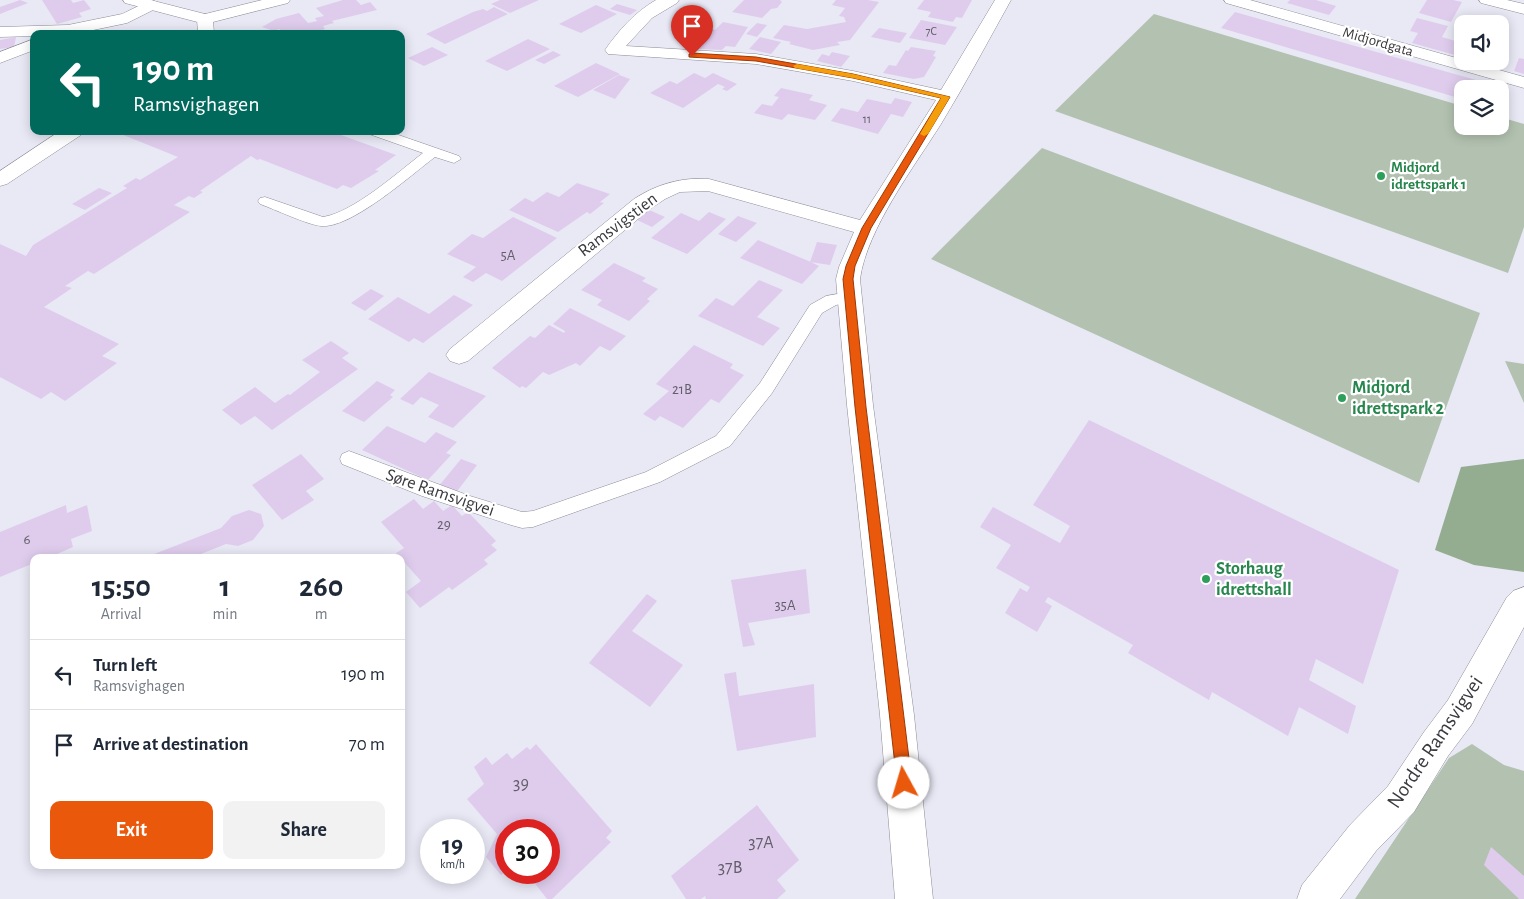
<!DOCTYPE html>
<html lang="en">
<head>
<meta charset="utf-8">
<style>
  :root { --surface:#fff; --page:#f2f2f3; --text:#1f2937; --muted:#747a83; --line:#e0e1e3; --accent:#ea580c }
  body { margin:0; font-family:"Alegreya Sans",sans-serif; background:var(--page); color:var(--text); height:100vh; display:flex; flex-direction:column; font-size:19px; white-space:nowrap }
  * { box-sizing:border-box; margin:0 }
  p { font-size:16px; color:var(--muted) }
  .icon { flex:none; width:28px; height:28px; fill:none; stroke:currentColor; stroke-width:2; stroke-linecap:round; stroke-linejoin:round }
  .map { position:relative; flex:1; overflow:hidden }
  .drawer { position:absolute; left:30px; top:554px; width:375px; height:315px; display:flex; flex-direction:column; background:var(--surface); border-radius:10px; box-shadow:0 2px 12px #0003 }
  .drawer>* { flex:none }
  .hud { position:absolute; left:30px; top:30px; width:375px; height:105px; border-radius:10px; box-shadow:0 2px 12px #0003; background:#00695c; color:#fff; overflow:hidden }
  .tools { position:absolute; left:1454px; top:15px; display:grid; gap:10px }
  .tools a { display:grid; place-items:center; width:55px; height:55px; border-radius:10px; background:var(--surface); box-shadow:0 2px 12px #0003; font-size:25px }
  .speed { position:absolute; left:420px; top:819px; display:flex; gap:10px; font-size:25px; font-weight:700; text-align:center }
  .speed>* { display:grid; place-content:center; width:65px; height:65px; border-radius:50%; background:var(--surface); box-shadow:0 2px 12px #0003; line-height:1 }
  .speed small { font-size:12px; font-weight:400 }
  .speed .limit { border:8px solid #d22; background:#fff; color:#111 }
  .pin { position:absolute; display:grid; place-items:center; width:42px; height:42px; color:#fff; margin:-51px -21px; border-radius:50% 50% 50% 0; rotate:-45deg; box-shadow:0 0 5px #0007 }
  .pin .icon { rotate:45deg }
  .me { position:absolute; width:55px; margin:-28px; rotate:354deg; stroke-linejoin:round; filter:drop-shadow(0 0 4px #0008) }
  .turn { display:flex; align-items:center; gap:18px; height:105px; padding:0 20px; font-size:22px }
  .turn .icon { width:65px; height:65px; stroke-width:2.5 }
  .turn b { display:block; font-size:35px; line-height:42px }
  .eta { display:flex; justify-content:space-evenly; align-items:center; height:85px; text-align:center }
  .eta b { font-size:30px; font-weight:600; line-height:35px }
  .cta { display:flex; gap:10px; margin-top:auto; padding:10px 20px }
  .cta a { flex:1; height:58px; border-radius:10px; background:var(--accent); color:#fff; font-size:20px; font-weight:600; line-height:58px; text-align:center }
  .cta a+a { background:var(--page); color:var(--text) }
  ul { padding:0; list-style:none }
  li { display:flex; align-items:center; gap:15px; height:70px; padding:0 20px; border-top:1px solid var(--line) }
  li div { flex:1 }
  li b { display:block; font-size:19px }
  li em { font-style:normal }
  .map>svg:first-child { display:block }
</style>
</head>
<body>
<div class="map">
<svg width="1524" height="899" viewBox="0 0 1524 899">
  <rect width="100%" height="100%" fill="#e8e9f5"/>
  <g fill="#b3c2b0">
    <path d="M1154,14L1462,106V126H1500V117L1524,124V227L1508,273L1055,111Z"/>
    <path d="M1042,148L1480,313L1419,483L931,259Z"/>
    <path d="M1505,361L1524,364V403Z"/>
    <path d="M1472,744L1504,765L1524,771V899H1355L1449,758Z"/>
  </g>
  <path fill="#94ac8f" d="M1524,459V572L1474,565L1435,550L1461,467Z"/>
  <g fill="#dfcced">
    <path d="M20,0L28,3L0,14V7Z"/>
    <path d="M42,0H71L73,3L84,0L91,9L79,13L82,17L57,24Z"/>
    <path d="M343,0H356L361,5L370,2L377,10L332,21L334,23L323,26L325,29L316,32L318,34H285L279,29L274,31L262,27L276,19L299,13L308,23L317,21L315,18L324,16L316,8Z"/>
    <path d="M500,0H539L510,13L491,4Z"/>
    <path d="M744,0H780L782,2L777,8L771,9L762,18L732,12Z"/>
    <path d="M836,0H868L879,2L850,40L837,42L840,45L813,50L789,44L791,42L773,38L784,25L807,29L846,22L844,17L839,16L845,8L832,5Z"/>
    <path d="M924,0H972L962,18L956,17L953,22L928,17L931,12L917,9Z"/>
    <path d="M1290,0H1316L1336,6L1329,15L1287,3Z"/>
    <path d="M1427,0H1453L1462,2L1451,22L1419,13Z"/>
    <path d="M617,4L637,10L630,15L610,9Z"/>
    <path d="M596,5L617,14L581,33L559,24Z"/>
    <path d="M494,7L508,14L445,44L426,34L473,12L483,9L487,11Z"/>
    <path d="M1235,12L1483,82L1480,89H1462V99L1221,28Z"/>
    <path d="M1417,18L1448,26L1442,37L1462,43V57L1412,43L1418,33L1410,31Z"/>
    <path d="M921,20L957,27L945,45L909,38Z"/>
    <path d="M723,22L748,27L735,47L726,46L722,50L699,49L705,42L695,39L706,28L715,30Z"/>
    <path d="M757,23L767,25L757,37L746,34Z"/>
    <path d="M879,28L907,33L900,43L871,37Z"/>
    <path d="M16,37L14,47L0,49V40Z"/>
    <path d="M760,37L781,42L771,54L749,49Z"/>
    <path d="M528,39L550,49L507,71L485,61Z"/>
    <path d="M432,47L448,55L424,66L408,58Z"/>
    <path d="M911,47L936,51L933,56L936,57L924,77L914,79L883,73L889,65L896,66L906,50L908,51Z"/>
    <path d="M553,51L561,55L544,64L535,60Z"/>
    <path d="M832,52L850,56L841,67L817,61L822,54L829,56Z"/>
    <path d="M1519,58L1524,59V74L1514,71Z"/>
    <path d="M596,63L620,74L578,97L554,86Z"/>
    <path d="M694,73L705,78L713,73L737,84L727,91L722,89L725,87L718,84L683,108L650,93L670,81L677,84Z"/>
    <path d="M619,75L630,79L615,99L593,90Z"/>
    <path d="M781,88L813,95L809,100L827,105L815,120L788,114L782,120L754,113L762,104L772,106L779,97L774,96Z"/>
    <path d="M895,98L912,102L903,117L891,114L878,134L831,121L841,108L858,112L867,99L891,104Z"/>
    <path d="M118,131H330L396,155L375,170L379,171L351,188L343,185L337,189L260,159L257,160L251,156L200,191L203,192L194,198L189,196L174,205L190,212L94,274L88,271L65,286L72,288L44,307L119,344L102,356L117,363L65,401L51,392L41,399L0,377V244L26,256L33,245L127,188L123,186L136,178L140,180L178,157L116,132Z"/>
    <path d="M577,183L610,194L600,202L604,203L590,214L587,212L558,232L509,210L525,198L533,202L547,192L559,197Z"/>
    <path d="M99,188L112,193L85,210L72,204Z"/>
    <path d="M647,209L665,217L652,227L635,219Z"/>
    <path d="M709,212L726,219L687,254L651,238L681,213L699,221Z"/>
    <path d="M738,216L757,223L736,242L718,234Z"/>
    <path d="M513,217L557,238L502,281L486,273L473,282L463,277L476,267L447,254L472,234L483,238Z"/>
    <path d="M758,240L811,262L819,266L802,284L740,258Z"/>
    <path d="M817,242L837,245L830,265L810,262Z"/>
    <path d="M614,263L646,278L642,281L658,289L647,299L650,301L629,321L597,305L602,300L581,290Z"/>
    <path d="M759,280L783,290L757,317L780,328L763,346L698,316L716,298L733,306Z"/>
    <path d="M371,289L384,296L365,311L351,303Z"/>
    <path d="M454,295L473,305L423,343L414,338L409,342L368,319L398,297L429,314Z"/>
    <path d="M570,308L626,336L610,351L600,346L580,366L576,363L549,375L543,372L526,388L522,386L520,388L492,368L530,336L535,338L549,325L564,333L565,331L553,324Z"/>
    <path d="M331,341L349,353L342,358L358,369L272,430L255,416L241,425L222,410L255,387L275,403L288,394L290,395L320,372L302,360Z"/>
    <path d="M694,345L733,364L730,368L744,375L719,403L711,399L683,428L660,416L655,421L643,414L669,391L656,384Z"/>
    <path d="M429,372L486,396L453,428L428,417L439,405L421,397L413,405L400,399Z"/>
    <path d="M377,381L395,390L390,395L393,397L364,422L342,411Z"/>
    <path d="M1089,420L1399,570L1363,684L1316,659L1309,680L1356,706L1348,734L1299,707L1288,736L1212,692L1209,700L1128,653L1133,645L1048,597L1045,602L1052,606L1037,632L1005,613L1020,588L1027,592L1030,587L996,568L1011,545L980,527L993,507L1060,543L1070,526L1033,505Z"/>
    <path d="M387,426L425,443L436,432L457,442L446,453L451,455L428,480L362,450Z"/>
    <path d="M301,454L324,479L306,491L314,500L282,520L252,485Z"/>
    <path d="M461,459L477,465L455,494L438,487Z"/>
    <path d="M414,499L423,509L434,501L443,511L452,505L462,516L468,512L496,541L491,545L497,550L484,560L488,564L452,590L449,587L420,608L406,592L421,581L396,553L404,548L381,522Z"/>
    <path d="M66,505L67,513L87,505L92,531L71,539L73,547L48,558H34V563L0,577V532Z"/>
    <path d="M249,510L261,514L264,526L253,540L238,546L226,544L191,558H144L221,528L232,516Z"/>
    <path d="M806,569L810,613L748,623L755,645L743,647L731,580Z"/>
    <path d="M647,594L657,601L632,631L683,665L650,707L589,663Z"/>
    <path d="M736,672L739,696L814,684L816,737L737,751L724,674Z"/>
    <path d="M536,744L612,831L606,838L611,842L552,899H547L526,872H549V830H506V872L501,875L486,857L497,834L467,799L484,784L474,767L486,757L492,765L507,753L512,759L527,747L530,750Z"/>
    <path d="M757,805L799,860L777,880L786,891L777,899H706L705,896L701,899H686L671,876Z"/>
    <path d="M1491,847L1524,876V899H1519L1484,865Z"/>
  </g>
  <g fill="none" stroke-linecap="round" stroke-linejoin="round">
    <g stroke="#8b8b96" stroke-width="1">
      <g id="lane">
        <path d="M368,131H387L459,156L461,159L454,163L435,157C411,175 351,229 321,226C308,225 274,209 260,204L258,201L260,198L265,197L323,217C354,212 398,172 423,153L369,134Z"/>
        <path d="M849,292L855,293L857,297L855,301L836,305L822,313L772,393L730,446L660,482L533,527L522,528L511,525L422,496L342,464L340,459L342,454L349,451L470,496L522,512L533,511L646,472L716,436L760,383L810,305L826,296Z"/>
      </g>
    </g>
    <g stroke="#8b8b96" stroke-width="1">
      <g id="street">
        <path d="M151,0L157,2L159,5L157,8L127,23L74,34H34V36L0,37V27L68,25L122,14Z"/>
        <path d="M656,0H679L677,3L652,18L626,46L756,54L853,71L941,90L995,0H1011C988,41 966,83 941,124C914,167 867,229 860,279L873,405L914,715L933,899H895L880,715L847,405L836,279L839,267L854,232L708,191L680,192L665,199L650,209L468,361L459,364L450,361L446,355L450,349L634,199C657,184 682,177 709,179L860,220L936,100L853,81L756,64L608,54L605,50C619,30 635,12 656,0Z"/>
        <path d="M1224,0H1250L1524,77V88L1226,3Z"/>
        <path d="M205,14L211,15L213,19L214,34H198L197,19L199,15Z"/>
        <path d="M34,39V50L0,63V52Z"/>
        <path d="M60,131H84L81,135L7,184L0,186V171Z"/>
        <path d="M1524,587V627L1472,724L1448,756L1414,812L1376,851L1340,899H1297L1302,885L1350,825L1388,786L1424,732L1448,700L1507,597L1513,591Z"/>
      </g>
    </g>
    <g stroke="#8b8b96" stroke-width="1">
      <g id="secondary">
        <path d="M123,0H150L205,14L262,0H290L288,3L205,24L125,3Z"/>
        <path d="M1479,0H1507L1524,4V14L1481,3Z"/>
      </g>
    </g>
    <use href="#lane" fill="#fff" fill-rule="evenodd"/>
    <use href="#street" fill="#fff" fill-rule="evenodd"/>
    <use href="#secondary" fill="#fff" fill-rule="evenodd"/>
  </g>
  <path fill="#ea580c" stroke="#983908" d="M692,53L756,57L853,74L950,97L871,228L855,266L853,279L866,407L912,783L910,788L904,790L899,788L897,783L855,407L843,279L846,266L862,228L941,98L853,78L756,61L689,57V54Z"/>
  <path fill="#f59e0b" d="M797,64L853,74L950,97L928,134L924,136L920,134L941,98L853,78L795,68L793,66Z"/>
  <g fill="#2e9e5b" stroke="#fff" stroke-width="2">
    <circle cx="1381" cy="176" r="5"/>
    <circle cx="1342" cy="398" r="5"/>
    <circle cx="1206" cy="579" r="5"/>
  </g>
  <g text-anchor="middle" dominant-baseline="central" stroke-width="4.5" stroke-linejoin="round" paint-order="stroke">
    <g font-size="12" fill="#625e6a">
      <text x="931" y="31">7C</text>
      <text x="867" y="119">11</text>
    </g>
    <g font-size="15" fill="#39393e" stroke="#fff">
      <text transform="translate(1378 42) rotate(16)">Midjordgata</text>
    </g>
    <g font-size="15" font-weight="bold" fill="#27864d" stroke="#fff" text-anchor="start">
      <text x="1391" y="167">Midjord<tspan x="1391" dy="17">idrettspark 1</tspan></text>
    </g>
    <g font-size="15" fill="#625e6a">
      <text x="508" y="255">5A</text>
      <text x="682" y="389">21B</text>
      <text x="444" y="524">29</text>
      <text x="27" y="539">6</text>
      <text x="785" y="605">35A</text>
    </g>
    <g font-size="18" fill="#39393e" stroke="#fff">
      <text transform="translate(618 225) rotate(-37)">Ramsvigstien</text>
      <text transform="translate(440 493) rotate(19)">Søre Ramsvigvei</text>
    </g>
    <g font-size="18" font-weight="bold" fill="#27864d" stroke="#fff" text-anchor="start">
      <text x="1352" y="388">Midjord<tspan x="1352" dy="21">idrettspark 2</tspan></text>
      <text x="1216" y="569">Storhaug<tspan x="1216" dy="21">idrettshall</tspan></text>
    </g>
    <g font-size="18" fill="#625e6a">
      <text x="521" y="784">39</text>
      <text x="761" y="843">37A</text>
      <text x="730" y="868">37B</text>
    </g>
    <g font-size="21" fill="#39393e" stroke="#fff">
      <text transform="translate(1435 742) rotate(-56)">Nordre Ramsvigvei</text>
    </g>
  </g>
</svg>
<div class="tools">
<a><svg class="icon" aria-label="sound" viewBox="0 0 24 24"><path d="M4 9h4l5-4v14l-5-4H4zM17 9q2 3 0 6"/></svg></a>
<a><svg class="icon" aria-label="layers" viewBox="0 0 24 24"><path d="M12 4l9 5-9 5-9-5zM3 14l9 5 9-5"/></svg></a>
</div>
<div class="speed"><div>19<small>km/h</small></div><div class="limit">30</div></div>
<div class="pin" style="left:692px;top:56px;background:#d93025"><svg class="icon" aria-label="arrive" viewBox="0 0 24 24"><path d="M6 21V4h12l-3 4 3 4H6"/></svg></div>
<svg class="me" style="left:904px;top:783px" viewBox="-20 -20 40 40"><circle r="19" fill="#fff"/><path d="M0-13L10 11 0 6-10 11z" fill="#ea580c"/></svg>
<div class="hud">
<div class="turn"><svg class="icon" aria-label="left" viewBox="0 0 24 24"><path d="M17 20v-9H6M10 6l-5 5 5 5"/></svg><div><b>190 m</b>Ramsvighagen</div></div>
</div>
<section class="drawer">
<div class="eta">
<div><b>15:50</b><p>Arrival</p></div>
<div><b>1</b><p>min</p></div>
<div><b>260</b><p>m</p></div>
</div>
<ul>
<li><svg class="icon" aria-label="left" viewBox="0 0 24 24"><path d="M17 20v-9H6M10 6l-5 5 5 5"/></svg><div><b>Turn left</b><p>Ramsvighagen</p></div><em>190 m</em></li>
<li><svg class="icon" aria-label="arrive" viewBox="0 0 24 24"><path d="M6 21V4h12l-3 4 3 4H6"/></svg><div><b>Arrive at destination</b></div><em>70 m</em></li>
</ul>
<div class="cta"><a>Exit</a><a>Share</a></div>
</section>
</div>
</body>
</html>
